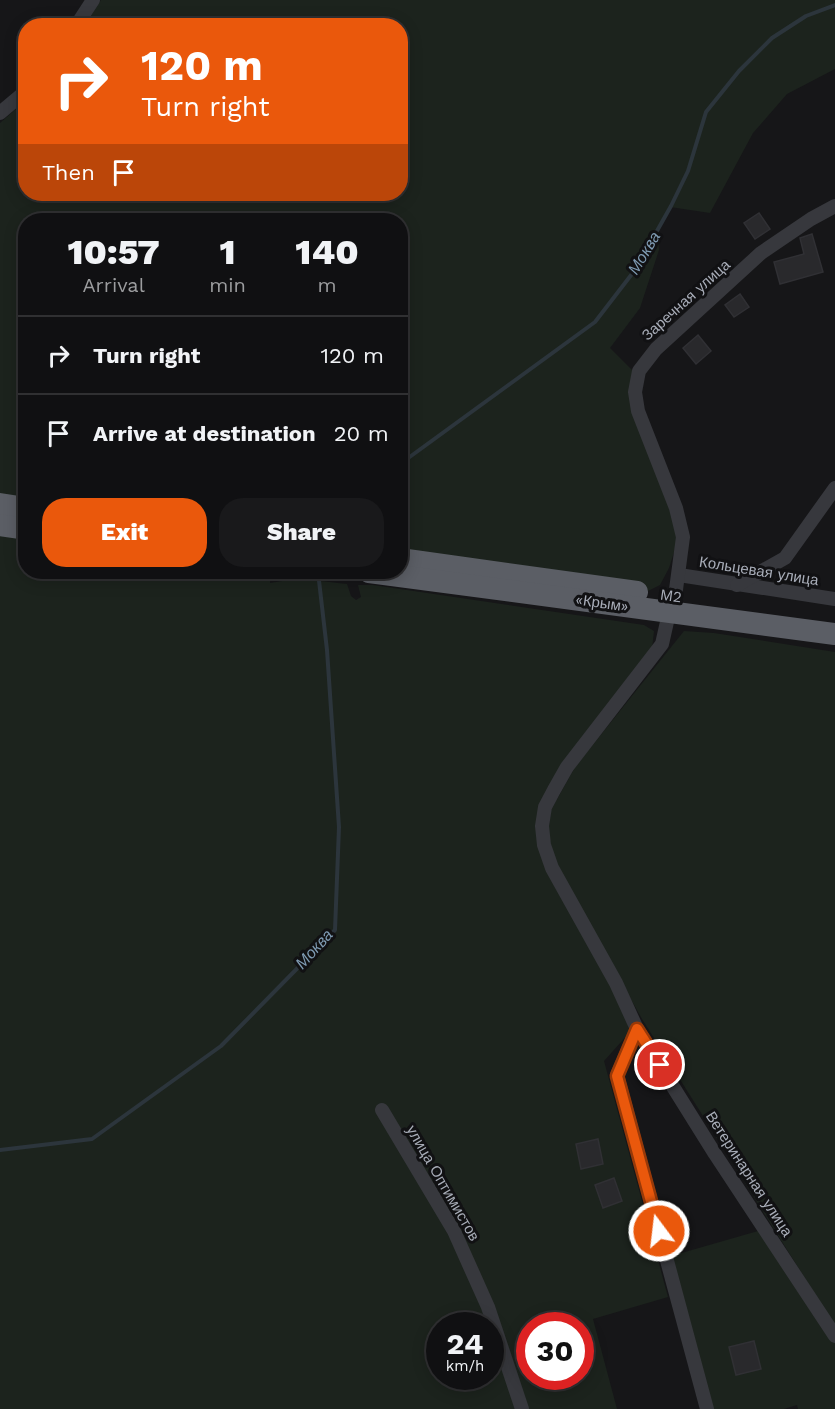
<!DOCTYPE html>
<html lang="en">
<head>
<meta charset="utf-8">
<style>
  :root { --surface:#101012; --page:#19191b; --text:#f1f3f6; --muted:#9c9d9f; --line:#303032; --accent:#ea580c }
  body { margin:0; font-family:"Work Sans",sans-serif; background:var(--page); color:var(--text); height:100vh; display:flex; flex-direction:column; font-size:22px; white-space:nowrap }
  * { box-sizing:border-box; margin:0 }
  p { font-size:20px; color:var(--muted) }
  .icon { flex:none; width:33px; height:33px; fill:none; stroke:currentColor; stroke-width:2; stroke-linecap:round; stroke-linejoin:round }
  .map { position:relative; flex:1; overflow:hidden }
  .side { position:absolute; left:18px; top:213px; width:390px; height:366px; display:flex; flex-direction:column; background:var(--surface); border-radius:24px; box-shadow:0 3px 15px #0003,0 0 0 2px var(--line) }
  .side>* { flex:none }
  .top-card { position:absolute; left:18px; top:18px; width:390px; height:183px; border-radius:24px; box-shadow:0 3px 15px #0003,0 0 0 2px var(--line); background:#ea580c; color:#fff; overflow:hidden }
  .speed { position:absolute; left:426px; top:1312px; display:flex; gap:12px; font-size:30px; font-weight:700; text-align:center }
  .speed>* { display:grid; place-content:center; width:78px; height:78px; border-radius:50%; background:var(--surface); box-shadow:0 3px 15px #0003,0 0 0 2px var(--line); line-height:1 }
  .speed small { font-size:15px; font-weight:400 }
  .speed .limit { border:9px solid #d22; background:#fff; color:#111 }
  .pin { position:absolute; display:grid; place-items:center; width:51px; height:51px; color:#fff; margin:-26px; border:3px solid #fff; border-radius:50%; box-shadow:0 2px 6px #0007 }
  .me { position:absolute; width:66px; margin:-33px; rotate:345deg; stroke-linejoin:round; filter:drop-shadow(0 0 4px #0008) }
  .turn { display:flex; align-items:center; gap:21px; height:126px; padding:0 24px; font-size:27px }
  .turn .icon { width:78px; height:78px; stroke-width:2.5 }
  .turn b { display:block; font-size:42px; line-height:51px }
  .then { display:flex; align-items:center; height:57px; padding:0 24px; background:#0003; gap:12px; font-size:22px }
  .eta { display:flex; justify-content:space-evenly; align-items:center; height:102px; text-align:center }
  .eta b { font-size:36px; font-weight:800; line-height:42px }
  .action { display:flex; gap:12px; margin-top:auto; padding:12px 24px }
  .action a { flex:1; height:69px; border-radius:24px; background:var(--accent); color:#fff; font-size:24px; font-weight:800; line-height:69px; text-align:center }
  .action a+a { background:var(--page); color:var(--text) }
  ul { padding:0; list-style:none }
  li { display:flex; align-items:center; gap:18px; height:78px; padding:0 24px; border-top:2px solid var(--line) }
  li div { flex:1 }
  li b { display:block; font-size:22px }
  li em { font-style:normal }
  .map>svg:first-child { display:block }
</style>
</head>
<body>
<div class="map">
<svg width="835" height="1409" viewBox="0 0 835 1409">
  <rect width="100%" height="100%" fill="#161618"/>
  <g fill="#1c231d" fill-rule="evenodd">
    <path d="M101,0H835V69L787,94L753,133L710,213L670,207L657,229L659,250L640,308L610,348L632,370L637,411L661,472L679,537L669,568L660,585L646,592L401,559L400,220H26L25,507L0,504V123L25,101L26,194H400V26L85,25Z"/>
    <path d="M0,534L25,538L26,572H257L271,574L270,583L282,581L285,577L347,584L351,596L356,600L361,597L358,585H373L644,625L654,631L652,649L537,824L624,1011L630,1032L604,1061L668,1297L593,1319L617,1409H525L486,1309L519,1409H0ZM440,1326H490V1377H440ZM530,1326H580V1377H530Z"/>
    <path d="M684,631L714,633L835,652V1326L642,1019L556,866L548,833L551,810L575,767Z"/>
    <path d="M758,1231L835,1341V1409H798L797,1405L784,1409H713L671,1256Z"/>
  </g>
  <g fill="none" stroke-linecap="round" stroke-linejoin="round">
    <g stroke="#2c353c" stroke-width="4">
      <path d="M400,464L595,322L635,270L671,206L688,171L706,112L739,71L772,38L806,16L835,5"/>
      <path d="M0,1150L92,1139L221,1046L335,930L339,827L327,650L318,572"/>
    </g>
  </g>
  <g fill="#29292c" stroke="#303034" stroke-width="1.5">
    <path d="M759,213L770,229L755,239L744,223Z"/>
    <path d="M812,234L823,272L780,284L774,262L804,254L800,238Z"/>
    <path d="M740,294L749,307L734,317L725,305Z"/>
    <path d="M698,335L711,351L696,364L683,348Z"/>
    <path d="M598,1139L603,1164L581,1169L576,1144Z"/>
    <path d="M614,1178L622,1201L603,1208L595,1185Z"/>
    <path d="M754,1341L761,1369L736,1375L729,1347Z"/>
  </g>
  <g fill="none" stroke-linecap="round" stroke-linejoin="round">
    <g stroke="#37383d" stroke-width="14">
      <path d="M76,26L93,0"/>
      <path d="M0,113L26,91"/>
      <path d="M679,575L835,599"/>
      <path d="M737,585L785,558L835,488"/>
      <path d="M675,597L683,537L676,508L638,411L635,392L639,371L656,349L761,253L811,219L835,206"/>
      <path d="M669,613L662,644L567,767L554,790L545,807L542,826L544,845L552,868L616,983L637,1029L715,1154L835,1336"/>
      <path d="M637,1029L617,1075L707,1409"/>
      <path d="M382,1110L454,1231L488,1307L522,1409"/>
    </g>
    <g stroke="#5b5e65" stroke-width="22">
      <path d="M0,504L26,508"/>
      <path d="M0,525L26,529"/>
      <path d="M400,559L637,592"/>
      <path d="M369,572L835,634"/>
    </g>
  </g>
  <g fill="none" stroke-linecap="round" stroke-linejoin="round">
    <g stroke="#983908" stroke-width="15">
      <path id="route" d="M659,1231L617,1076L637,1029L660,1065"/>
    </g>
    <use href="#route" stroke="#ea580c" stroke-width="10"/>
  </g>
  <g text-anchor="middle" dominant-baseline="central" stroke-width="6" stroke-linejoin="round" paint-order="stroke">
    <g font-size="15" fill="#a8adb8" stroke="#111113">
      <text transform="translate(686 300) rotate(-42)">Заречная улица</text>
      <text transform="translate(759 571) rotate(9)">Кольцевая улица</text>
      <text transform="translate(671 596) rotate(8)">М2</text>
      <text transform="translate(602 603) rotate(8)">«Крым»</text>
      <text transform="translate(749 1174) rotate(57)">Ветеринарная улица</text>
      <text transform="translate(443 1183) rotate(60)">улица Оптимистов</text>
    </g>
    <g font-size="16" font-style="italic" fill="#7f9bb3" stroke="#111113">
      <text transform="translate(644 253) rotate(-59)">Моква</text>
      <text transform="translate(314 949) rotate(-48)">Моква</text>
    </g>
  </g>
</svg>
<div class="speed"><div>24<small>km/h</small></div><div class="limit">30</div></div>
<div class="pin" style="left:660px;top:1065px;background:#d93025"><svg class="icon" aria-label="arrive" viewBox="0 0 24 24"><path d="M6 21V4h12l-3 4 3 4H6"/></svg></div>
<svg class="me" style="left:659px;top:1231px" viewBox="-20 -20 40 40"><circle r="17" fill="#ea580c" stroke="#fff" stroke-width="3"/><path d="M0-11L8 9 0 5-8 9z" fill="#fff"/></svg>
<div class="top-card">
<div class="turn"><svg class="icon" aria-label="right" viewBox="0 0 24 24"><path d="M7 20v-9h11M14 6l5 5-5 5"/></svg><div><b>120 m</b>Turn right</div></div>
<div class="then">Then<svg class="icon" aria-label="arrive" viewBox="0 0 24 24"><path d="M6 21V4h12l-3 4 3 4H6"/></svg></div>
</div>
<section class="side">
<div class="eta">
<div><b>10:57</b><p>Arrival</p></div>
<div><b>1</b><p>min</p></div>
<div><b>140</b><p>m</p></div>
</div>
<ul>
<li><svg class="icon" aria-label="right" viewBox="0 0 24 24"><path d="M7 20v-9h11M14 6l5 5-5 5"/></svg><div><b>Turn right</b></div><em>120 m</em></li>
<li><svg class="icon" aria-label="arrive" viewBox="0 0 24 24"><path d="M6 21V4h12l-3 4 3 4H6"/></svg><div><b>Arrive at destination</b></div><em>20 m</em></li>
</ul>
<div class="action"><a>Exit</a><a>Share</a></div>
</section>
</div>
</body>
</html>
